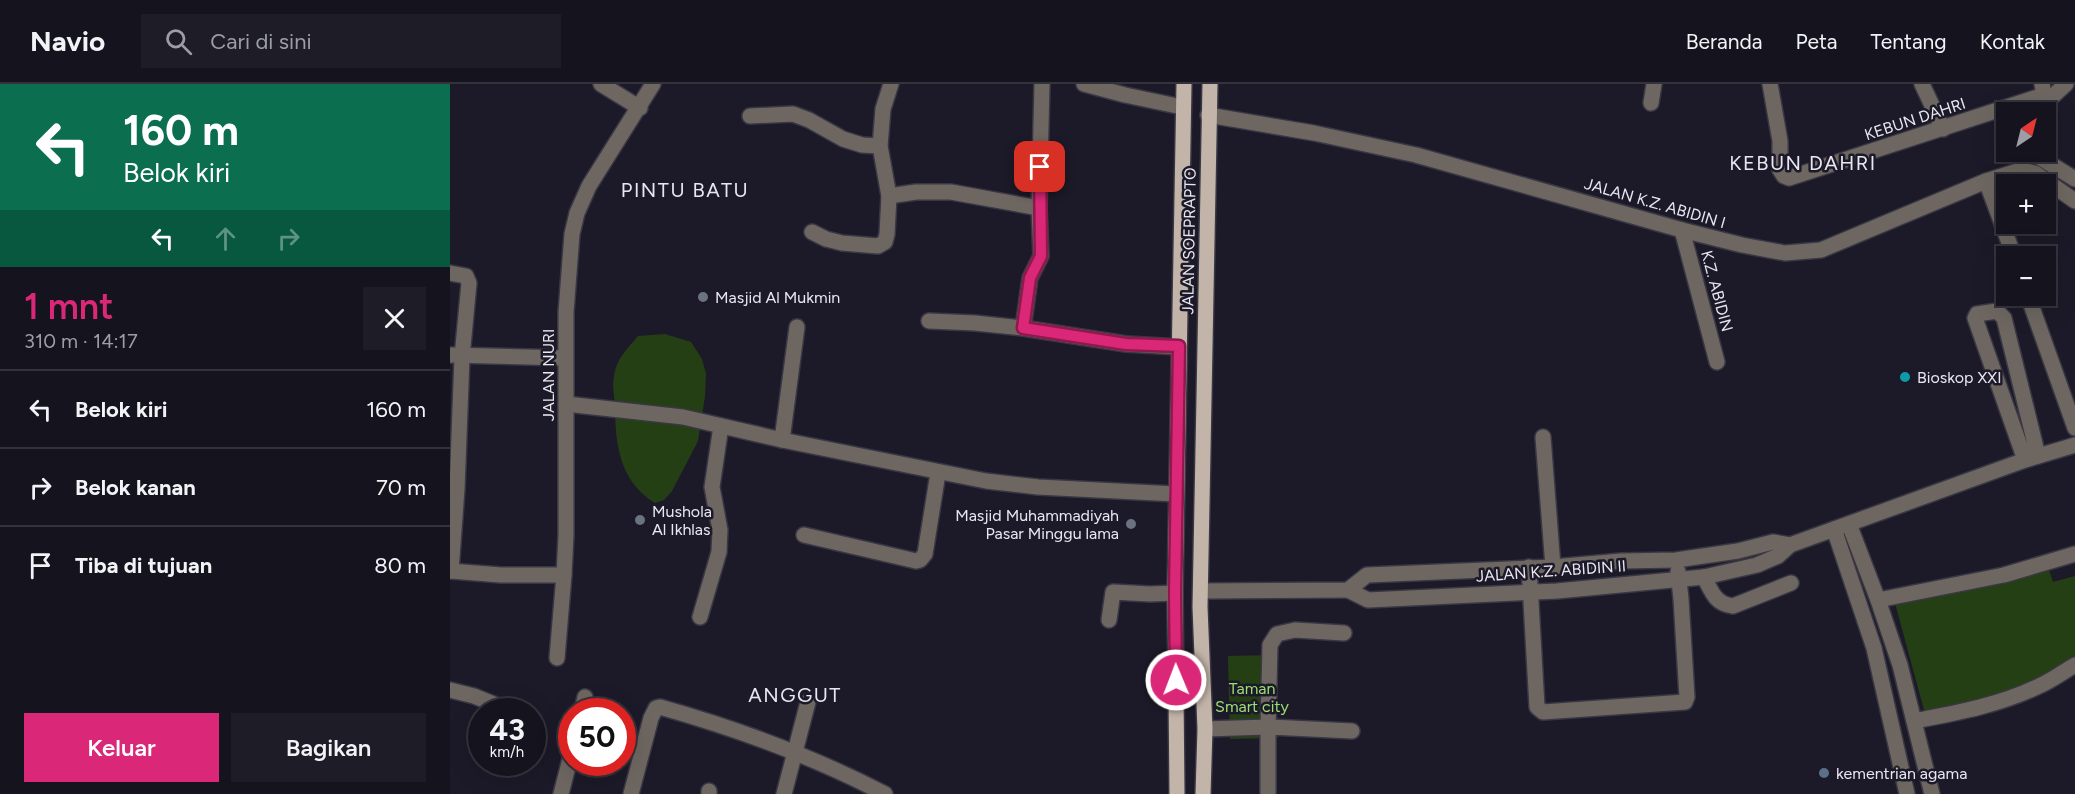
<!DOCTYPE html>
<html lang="id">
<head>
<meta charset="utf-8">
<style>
  :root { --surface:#15141e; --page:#1e1d27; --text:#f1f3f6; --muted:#9d9ea4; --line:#34333c; --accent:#db2777 }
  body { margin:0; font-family:Figtree,sans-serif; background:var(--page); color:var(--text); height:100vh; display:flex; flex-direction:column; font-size:22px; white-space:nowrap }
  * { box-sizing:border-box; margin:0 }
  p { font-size:20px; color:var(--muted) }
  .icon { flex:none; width:33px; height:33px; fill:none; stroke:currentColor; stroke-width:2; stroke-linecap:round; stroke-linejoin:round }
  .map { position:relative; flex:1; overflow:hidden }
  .side { display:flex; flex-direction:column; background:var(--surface); width:450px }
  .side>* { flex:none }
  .hud { background:#0b6e4f; color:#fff; overflow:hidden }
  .needle { width:39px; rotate:35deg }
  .controls { position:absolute; left:1546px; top:18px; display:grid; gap:12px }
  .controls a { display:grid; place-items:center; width:60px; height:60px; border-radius:0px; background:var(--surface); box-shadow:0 6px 24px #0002,0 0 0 2px var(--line); font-size:30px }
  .speed { position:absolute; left:18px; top:614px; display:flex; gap:12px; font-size:30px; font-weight:700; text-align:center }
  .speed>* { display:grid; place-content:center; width:78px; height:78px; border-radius:50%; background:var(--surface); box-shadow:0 6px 24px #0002,0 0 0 2px var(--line); line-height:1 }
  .speed small { font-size:15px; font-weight:400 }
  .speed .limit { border:9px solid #d22; background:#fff; color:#111 }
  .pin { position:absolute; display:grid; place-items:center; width:51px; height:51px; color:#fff; margin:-26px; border-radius:12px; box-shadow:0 3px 9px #0006 }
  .me { position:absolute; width:66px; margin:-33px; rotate:359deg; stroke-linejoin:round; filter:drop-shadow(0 0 4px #0008) }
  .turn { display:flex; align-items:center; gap:21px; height:126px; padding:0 24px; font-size:27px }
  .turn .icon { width:78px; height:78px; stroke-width:2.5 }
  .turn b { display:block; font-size:42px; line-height:51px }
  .lanes { display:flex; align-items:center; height:57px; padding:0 24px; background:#0003; justify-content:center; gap:30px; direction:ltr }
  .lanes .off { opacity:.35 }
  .round { display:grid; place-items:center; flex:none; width:63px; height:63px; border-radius:0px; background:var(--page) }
  .summary { display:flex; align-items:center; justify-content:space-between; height:102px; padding:0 24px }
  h1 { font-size:36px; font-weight:600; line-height:45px; color:var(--accent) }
  .primary-button { display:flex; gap:12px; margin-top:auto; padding:12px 24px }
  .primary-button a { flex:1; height:69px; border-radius:0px; background:var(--accent); color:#fff; font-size:24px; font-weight:600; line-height:69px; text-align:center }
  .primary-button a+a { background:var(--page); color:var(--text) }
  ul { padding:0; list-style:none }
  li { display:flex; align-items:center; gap:18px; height:78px; padding:0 24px; border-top:2px solid var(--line) }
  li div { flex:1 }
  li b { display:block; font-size:22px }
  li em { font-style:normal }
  header { display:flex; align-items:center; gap:36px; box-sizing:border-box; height:84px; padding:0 30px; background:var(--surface); border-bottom:2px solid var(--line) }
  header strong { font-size:28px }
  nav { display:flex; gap:33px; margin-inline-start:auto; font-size:21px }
  .search { width:420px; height:54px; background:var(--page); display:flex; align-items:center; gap:15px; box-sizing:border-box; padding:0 21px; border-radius:0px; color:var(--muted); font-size:22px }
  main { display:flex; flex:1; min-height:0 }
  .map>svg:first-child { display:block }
</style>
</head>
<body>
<header>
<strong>Navio</strong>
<div class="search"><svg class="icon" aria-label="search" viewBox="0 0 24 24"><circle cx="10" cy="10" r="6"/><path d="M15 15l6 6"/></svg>Cari di sini</div>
<nav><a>Beranda</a><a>Peta</a><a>Tentang</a><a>Kontak</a></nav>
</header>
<main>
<section class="side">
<div class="hud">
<div class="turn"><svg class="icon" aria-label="left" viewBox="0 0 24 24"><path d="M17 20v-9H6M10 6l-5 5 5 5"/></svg><div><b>160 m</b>Belok kiri</div></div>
<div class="lanes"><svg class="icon" aria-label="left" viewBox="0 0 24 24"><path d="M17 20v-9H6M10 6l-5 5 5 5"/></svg><svg class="icon off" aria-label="ahead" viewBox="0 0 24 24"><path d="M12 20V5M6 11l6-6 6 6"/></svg><svg class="icon off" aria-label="right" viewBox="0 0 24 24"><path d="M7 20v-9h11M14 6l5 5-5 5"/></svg></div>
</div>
<div class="summary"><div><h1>1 mnt</h1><p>310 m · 14:17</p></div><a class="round"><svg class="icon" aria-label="close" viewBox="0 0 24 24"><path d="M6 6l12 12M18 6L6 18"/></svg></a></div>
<ul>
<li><svg class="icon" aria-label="left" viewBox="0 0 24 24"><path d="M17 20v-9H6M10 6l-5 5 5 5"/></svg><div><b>Belok kiri</b></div><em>160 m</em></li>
<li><svg class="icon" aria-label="right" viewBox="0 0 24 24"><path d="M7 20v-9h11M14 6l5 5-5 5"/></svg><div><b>Belok kanan</b></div><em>70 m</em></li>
<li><svg class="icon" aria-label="arrive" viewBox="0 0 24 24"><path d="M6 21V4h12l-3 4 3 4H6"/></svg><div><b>Tiba di tujuan</b></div><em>80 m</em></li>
</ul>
<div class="primary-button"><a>Keluar</a><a>Bagikan</a></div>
</section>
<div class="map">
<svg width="1625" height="710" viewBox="0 0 1625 710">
  <rect width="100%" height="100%" fill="#1c1a28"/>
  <g fill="#253f15">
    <path d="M215,250L241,258L252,275L256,290L255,312L248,357L222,407L214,416L205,419C169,397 165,359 165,320C164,311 162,300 164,292C166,275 178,264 188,252Z"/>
    <path d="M1598,483L1603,498L1625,492V584L1477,637L1445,519Z"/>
    <path d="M824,571L828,654L780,655L778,572Z"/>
  </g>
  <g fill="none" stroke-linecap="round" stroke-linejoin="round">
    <g stroke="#393744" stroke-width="18">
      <g id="minor">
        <path d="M151,0L190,24"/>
        <path d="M634,0L675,11L732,23"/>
        <path d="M1320,0L1330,57V86L1334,92L1339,94L1594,11"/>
        <path d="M1472,0L1493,45"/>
        <path d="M1592,0L1595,16L1594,28"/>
        <path d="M1595,16L1603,12L1616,0"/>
        <path d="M1201,19L1204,0"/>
        <path d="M758,31L864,49L966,71L1232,146L1292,161L1335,169L1371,166L1536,97L1571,86L1585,89L1625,117"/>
        <path d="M300,32L343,30L359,36L393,55L412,61L430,62"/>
        <path d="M1589,73L1625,95"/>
        <path d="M1536,97L1564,172"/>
        <path d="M439,112L466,108H501L589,124"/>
        <path d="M1232,146L1267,278"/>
        <path d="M362,148L376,155L392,159L428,162L435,158L437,150L439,112L430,62L433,25L441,0"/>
        <path d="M0,189L16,192L19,199L12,273L7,405L1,487"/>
        <path d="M1578,212L1625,344"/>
        <path d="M479,237L525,239L573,244L676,260L729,263"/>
        <path d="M573,244L580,194L591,172L589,124L592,0"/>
        <path d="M0,271L115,274"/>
        <path d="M116,320L233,333L332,356L536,397L588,403L726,410"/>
        <path d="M1093,353L1103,483"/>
        <path d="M332,356L347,243"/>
        <path d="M1575,376L1525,234L1527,230L1547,227L1554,234L1588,372"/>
        <path d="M1399,440L1428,516L1450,581L1482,710"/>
        <path d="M1384,445L1424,564L1457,710"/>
        <path d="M354,451L466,477L470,476L475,470L488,389"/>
        <path d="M1079,483L1087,623L1093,628L1235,618L1237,613L1231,515L1228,487"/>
        <path d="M0,487L51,491H114L116,451V228L122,150L127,129L139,102L203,0"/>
        <path d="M1254,493C1262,508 1265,520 1283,522L1341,499"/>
        <path d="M898,506L918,516L1107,507L1254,493L1307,481L1328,472L1340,461L1575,376L1625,361"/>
        <path d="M751,507L898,506L917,491L1103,483L1171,477L1226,476L1288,467L1323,458L1340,461"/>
        <path d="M1428,516L1554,491L1625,470"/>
        <path d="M250,533L269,468L270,446L262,403L271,342"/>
        <path d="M659,536L663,508L700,510L725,509"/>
        <path d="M107,574L114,491"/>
        <path d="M0,606L24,612L61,627"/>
        <path d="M132,627L135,613"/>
        <path d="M82,637H83"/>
        <path d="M1464,637C1506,629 1550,621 1589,602C1601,597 1613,588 1625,581"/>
        <path d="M755,645L818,643L820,561L827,550L845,546L894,549"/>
        <path d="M111,710L122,667"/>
        <path d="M181,710L201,634L206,624L210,623C288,645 364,673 435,710"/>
        <path d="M259,710V707"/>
        <path d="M334,710L358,618"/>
        <path d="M818,710V643L902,647"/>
      </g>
    </g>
    <g stroke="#393744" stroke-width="18">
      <g id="major">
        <path d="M727,710L725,509L734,0"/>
        <path d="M753,710L755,645L750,523L760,0"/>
      </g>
    </g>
    <use href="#minor" stroke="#6e6761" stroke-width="15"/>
    <use href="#major" stroke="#c2b4a8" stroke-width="15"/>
  </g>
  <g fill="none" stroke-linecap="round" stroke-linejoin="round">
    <g stroke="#8e194d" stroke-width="15">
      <path id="route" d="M590,83L591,172L580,194L573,244L676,260L729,262L725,509L726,596"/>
    </g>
    <use href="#route" stroke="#db2777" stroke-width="10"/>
  </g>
  <g fill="#6b7280" stroke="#1c1a28" stroke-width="2">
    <circle cx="253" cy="213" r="6"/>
    <circle cx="190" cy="436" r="6"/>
    <circle cx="681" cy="440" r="6"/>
  </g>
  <circle fill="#0f9aa8" stroke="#1c1a28" stroke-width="2" cx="1455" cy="293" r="6"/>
  <circle fill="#5c6f8a" stroke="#1c1a28" stroke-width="2" cx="1374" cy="689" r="6"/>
  <g text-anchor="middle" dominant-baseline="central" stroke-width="5" stroke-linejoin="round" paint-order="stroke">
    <g font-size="16" fill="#e8e7f1" stroke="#1c1a28">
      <text transform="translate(1465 35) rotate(-18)">KEBUN DAHRI</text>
      <text transform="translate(1205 119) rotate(16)">JALAN K.Z. ABIDIN I</text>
      <text transform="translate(739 157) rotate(-89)">JALAN SOEPRAPTO</text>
      <text transform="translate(1267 207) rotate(75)">K.Z. ABIDIN</text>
      <text transform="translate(98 291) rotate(-90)">JALAN NURI</text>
      <text transform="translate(1101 487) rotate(-4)">JALAN K.Z. ABIDIN II</text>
    </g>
    <g font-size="16" fill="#e8e7f1" stroke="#1c1a28" text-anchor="start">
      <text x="265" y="213">Masjid Al Mukmin</text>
      <text x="1467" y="293">Bioskop XXI</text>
      <text x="202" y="427">Mushola<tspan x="202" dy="18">Al Ikhlas</tspan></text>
      <text x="669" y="431" text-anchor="end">Masjid Muhammadiyah<tspan x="669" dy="18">Pasar Minggu lama</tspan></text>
      <text x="1386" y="689">kementrian agama</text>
    </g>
    <g font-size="16" fill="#9cdd75" stroke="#1c1a28">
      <text x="802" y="604">Taman<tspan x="802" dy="18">Smart city</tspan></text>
    </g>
    <g font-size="20" letter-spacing="1.5" fill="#e8e7f1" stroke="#1c1a28">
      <text x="1353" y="79">KEBUN DAHRI</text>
      <text x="235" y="106">PINTU BATU</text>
      <text x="345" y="611">ANGGUT</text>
    </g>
  </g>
</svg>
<div class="controls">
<a><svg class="needle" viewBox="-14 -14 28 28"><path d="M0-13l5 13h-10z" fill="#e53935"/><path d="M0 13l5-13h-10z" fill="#9d9ea4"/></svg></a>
<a>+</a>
<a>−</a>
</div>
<div class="speed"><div>43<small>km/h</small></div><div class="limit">50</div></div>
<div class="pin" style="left:590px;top:83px;background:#d93025"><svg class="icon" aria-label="arrive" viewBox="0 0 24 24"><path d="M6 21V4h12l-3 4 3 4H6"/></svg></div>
<svg class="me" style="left:726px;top:596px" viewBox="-20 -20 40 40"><circle r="17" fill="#db2777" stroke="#fff" stroke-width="3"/><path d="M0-11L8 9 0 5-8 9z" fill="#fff"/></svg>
</div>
</main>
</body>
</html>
